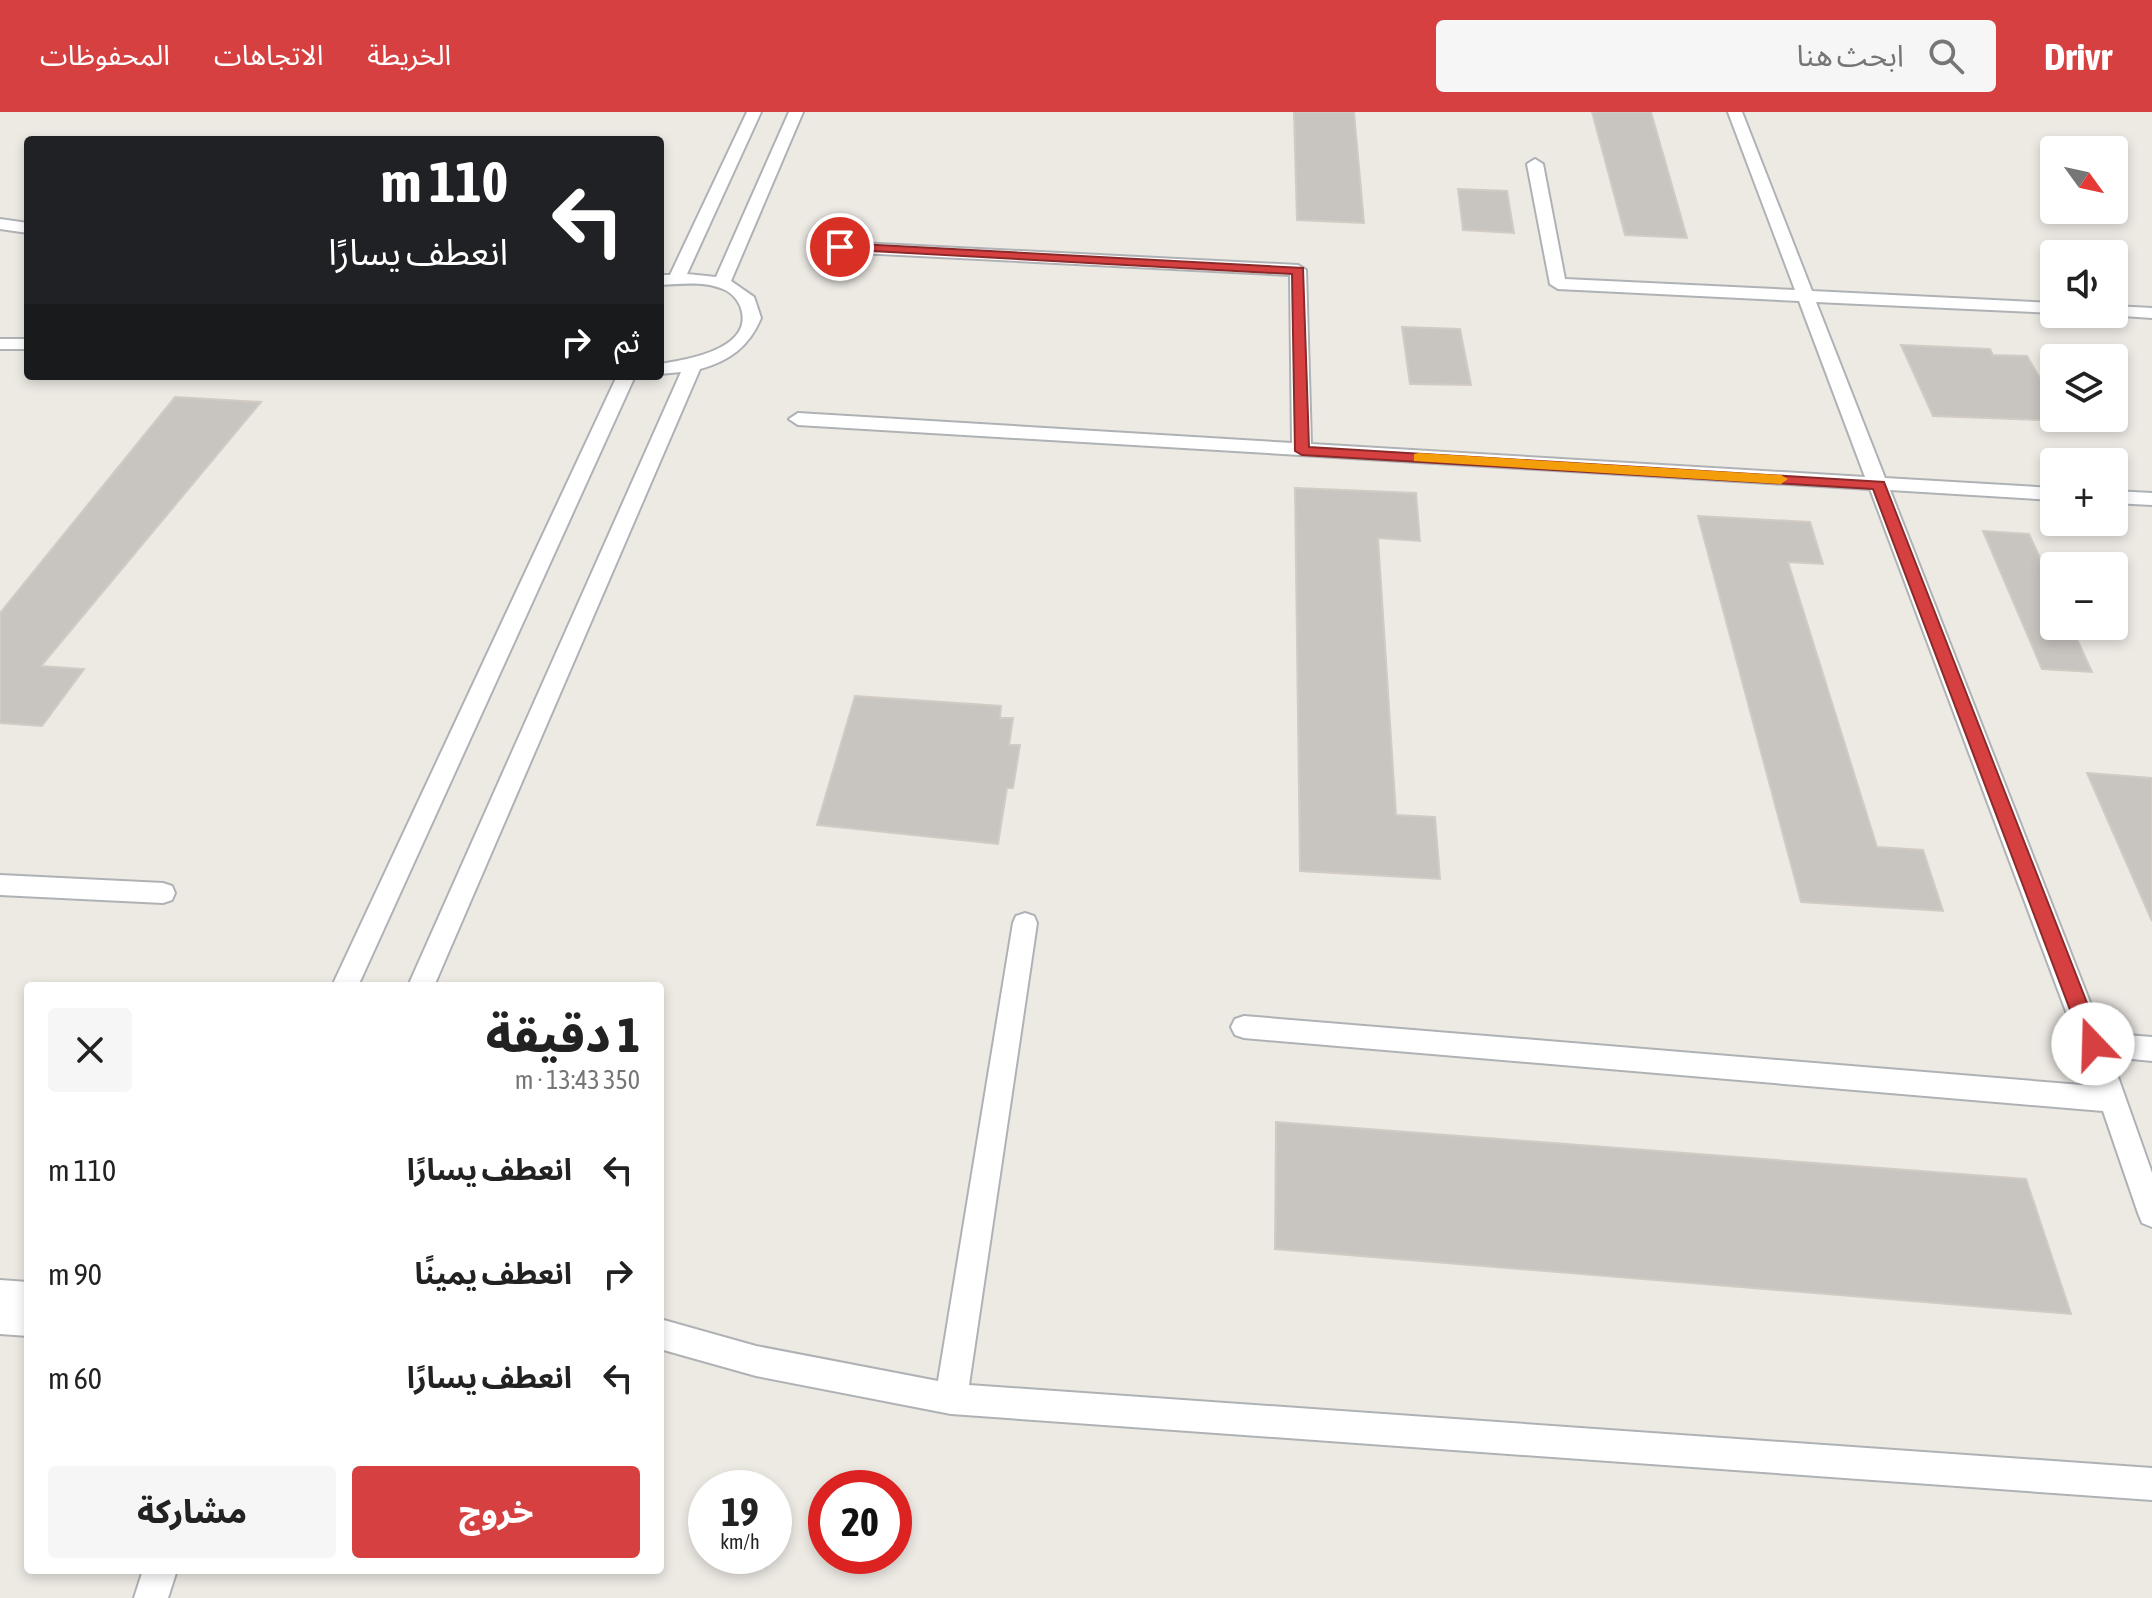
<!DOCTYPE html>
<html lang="ar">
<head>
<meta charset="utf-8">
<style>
  :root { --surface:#fff; --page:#f6f6f6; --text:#222; --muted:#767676; --accent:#d74041 }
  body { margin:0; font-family:"Asap Condensed","Noto Sans Arabic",sans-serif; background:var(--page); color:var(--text); direction:rtl; height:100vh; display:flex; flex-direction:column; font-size:30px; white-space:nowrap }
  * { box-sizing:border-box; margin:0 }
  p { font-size:26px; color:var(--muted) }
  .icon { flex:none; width:44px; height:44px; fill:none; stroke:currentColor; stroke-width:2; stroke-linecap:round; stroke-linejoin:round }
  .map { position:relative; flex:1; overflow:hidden; direction:ltr }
  .details { position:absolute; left:24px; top:870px; width:640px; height:592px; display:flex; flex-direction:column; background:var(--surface); border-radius:8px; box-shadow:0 4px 12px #0003; direction:rtl }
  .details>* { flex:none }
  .top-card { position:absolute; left:24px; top:24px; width:640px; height:244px; border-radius:8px; box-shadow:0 4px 12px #0003; direction:rtl; background:#202124; color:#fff; overflow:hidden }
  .needle { width:52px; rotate:123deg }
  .fabs { position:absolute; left:2040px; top:24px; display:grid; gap:16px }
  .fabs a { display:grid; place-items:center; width:88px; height:88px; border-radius:8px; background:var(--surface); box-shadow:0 4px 12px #0003; font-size:40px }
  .speed { position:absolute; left:688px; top:1358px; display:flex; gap:16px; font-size:40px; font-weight:700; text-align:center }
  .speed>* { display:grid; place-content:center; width:104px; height:104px; border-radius:50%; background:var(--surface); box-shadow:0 4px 12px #0003; line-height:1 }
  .speed small { font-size:20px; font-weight:400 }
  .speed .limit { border:12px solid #d22; background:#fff; color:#111 }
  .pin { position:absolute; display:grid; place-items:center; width:68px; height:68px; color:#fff; margin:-34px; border:4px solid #fff; border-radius:50%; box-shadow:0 2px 8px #0007 }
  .me { position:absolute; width:88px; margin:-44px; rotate:339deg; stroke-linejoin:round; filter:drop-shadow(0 0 6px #0008) }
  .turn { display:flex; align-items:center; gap:28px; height:168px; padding:0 24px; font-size:36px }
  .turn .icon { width:104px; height:104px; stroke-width:2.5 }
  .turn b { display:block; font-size:56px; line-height:68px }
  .then { display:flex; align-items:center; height:76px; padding:0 24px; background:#0003; gap:16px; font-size:30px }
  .round { display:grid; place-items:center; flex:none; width:84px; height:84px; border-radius:8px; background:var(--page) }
  .summary { display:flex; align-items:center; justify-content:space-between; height:136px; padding:0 24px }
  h1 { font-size:48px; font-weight:800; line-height:60px }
  .button { display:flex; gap:16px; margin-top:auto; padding:16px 24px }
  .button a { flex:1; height:92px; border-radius:8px; background:var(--accent); color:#fff; font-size:32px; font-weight:800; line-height:92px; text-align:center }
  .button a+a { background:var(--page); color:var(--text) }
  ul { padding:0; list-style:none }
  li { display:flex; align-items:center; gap:24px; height:104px; padding:0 24px }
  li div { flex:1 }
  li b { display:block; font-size:30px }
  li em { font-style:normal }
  header { display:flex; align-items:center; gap:48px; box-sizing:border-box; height:112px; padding:0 40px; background:var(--accent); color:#fff }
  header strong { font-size:38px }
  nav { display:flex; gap:44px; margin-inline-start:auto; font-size:28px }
  .search { width:560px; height:72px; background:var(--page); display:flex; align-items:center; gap:20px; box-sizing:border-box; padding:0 28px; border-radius:8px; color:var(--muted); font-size:30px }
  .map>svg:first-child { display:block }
</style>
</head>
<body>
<header>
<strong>Drivr</strong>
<div class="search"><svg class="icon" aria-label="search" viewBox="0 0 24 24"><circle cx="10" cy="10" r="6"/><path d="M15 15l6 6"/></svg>ابحث هنا</div>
<nav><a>الخريطة</a><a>الاتجاهات</a><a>المحفوظات</a></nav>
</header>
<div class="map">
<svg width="2152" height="1486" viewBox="0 0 2152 1486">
  <rect width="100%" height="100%" fill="#edeae4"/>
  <g fill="#c8c5c1" stroke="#d1cbc3" stroke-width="2">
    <path d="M1294,0H1354L1364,111L1297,108Z"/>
    <path d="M1592,0H1651L1687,126L1625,123Z"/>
    <path d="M1458,77L1507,79L1514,121L1463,118Z"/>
    <path d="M1402,215L1460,217L1471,273L1410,272Z"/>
    <path d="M1901,233L1990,237L1993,243L2027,244L2054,290V306L2065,309L1933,304Z"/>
    <path d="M175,285L261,290L41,554L84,557L42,614L0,611V501Z"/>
    <path d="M1295,376L1416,381L1420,429L1378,426L1396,703L1435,705L1440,767L1300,759Z"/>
    <path d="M1698,404L1810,410L1823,452L1788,450L1877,735L1923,738L1943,799L1801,790Z"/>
    <path d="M1983,419L2029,422L2054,476V514H2071L2092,560L2042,557Z"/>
    <path d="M855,584L1001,594L1000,606H1013L1009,633H1020L1013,676H1007L998,732L817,713Z"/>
    <path d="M2087,661L2152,666V809Z"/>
    <path d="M1276,1010L2026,1067L2071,1202L1275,1137Z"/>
  </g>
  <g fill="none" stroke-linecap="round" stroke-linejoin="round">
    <g stroke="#afb2b5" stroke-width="4">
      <g id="lane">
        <path d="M747,0H761L687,162L716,165L789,0H803L731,169L754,185L761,206C749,235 729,249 700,257L434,874H408L681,260L660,262V252C685,248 750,238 742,200C740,190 733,181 723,177C703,169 681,172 660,173V163H670Z"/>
        <path d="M1728,0H1742L1812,179L2054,191V201L1816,190L1885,366L2054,376V388L1890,378L2102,921L2152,925V949L2111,945L2152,1061V1115L2142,1111L2138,1101L2103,999L1244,926L1235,923L1231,915L1235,907L1244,904L2094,974L1870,377L798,313L789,307L798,301L1292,331L1290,163L840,140L832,135L840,130L1298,153L1306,158L1311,332L1865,365L1799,189L1558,177L1550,172L1527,52L1535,47L1543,52L1565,167L1795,178Z"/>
        <path d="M0,107L28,111V121L0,117Z"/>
        <path d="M2114,194L2152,196V206L2108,203L2114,202Z"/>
        <rect x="0" y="227" width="28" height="10"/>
        <path d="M617,264H635L358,874H332Z"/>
        <path d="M2114,379L2152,381V393L2114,391Z"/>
        <path d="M0,763L163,771L172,774L175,781L172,788L163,791L0,783Z"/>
        <path d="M1025,801L1034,804L1037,811L969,1273L2152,1356V1388L951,1302L756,1264L660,1237V1207L756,1234L938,1269L1013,811L1016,804Z"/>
        <path d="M143,1458H177L168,1486H134Z"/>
      </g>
    </g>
    <g stroke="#afb2b5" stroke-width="4">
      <path id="street" d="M0,1168L28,1170V1224L0,1222Z"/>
    </g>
    <use href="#lane" fill="#fff" fill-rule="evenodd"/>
    <use href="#street" fill="#fff" fill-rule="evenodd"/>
  </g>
  <path fill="#d74041" stroke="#8c2a2a" stroke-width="2" d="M840,131L1303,156L1309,335L1884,370L2103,932L2100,938L2093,941L2086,938L2083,932L1873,377L1302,343L1295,339L1292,162L835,137L834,135Z"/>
  <path fill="#f59e0b" d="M1419,341L1781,363L1788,367L1781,372L1414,349V342Z"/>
</svg>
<div class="fabs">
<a><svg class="needle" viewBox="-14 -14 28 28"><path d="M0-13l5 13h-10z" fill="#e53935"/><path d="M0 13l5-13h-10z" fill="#767676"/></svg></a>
<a><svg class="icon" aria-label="sound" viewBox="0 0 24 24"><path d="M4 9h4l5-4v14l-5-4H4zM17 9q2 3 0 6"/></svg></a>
<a><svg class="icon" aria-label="layers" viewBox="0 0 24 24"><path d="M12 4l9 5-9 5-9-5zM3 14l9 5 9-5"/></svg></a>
<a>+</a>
<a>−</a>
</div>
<div class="speed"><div>19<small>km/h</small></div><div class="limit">20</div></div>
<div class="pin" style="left:840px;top:135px;background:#d93025"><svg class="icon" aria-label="arrive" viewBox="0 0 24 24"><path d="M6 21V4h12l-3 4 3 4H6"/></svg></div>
<svg class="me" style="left:2093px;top:932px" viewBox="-20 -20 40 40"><circle r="19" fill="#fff"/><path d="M0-13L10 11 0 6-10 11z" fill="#d74041"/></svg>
<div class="top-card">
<div class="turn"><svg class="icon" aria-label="left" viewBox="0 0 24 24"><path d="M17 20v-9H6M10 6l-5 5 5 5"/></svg><div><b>110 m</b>انعطف يسارًا</div></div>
<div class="then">ثم<svg class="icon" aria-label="right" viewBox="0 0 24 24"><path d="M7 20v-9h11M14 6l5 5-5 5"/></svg></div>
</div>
<section class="details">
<div class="summary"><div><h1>1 دقيقة</h1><p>350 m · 13:43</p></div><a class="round"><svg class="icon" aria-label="close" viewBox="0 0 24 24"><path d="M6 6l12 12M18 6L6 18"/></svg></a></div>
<ul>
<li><svg class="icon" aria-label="left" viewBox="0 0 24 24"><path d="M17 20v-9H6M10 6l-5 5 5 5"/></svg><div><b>انعطف يسارًا</b></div><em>110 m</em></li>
<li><svg class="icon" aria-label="right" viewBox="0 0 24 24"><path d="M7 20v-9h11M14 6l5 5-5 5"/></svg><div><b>انعطف يمينًا</b></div><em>90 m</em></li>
<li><svg class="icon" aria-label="left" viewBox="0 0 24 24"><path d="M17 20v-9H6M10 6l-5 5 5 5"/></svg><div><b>انعطف يسارًا</b></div><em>60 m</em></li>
</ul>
<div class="button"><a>خروج</a><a>مشاركة</a></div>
</section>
</div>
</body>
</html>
